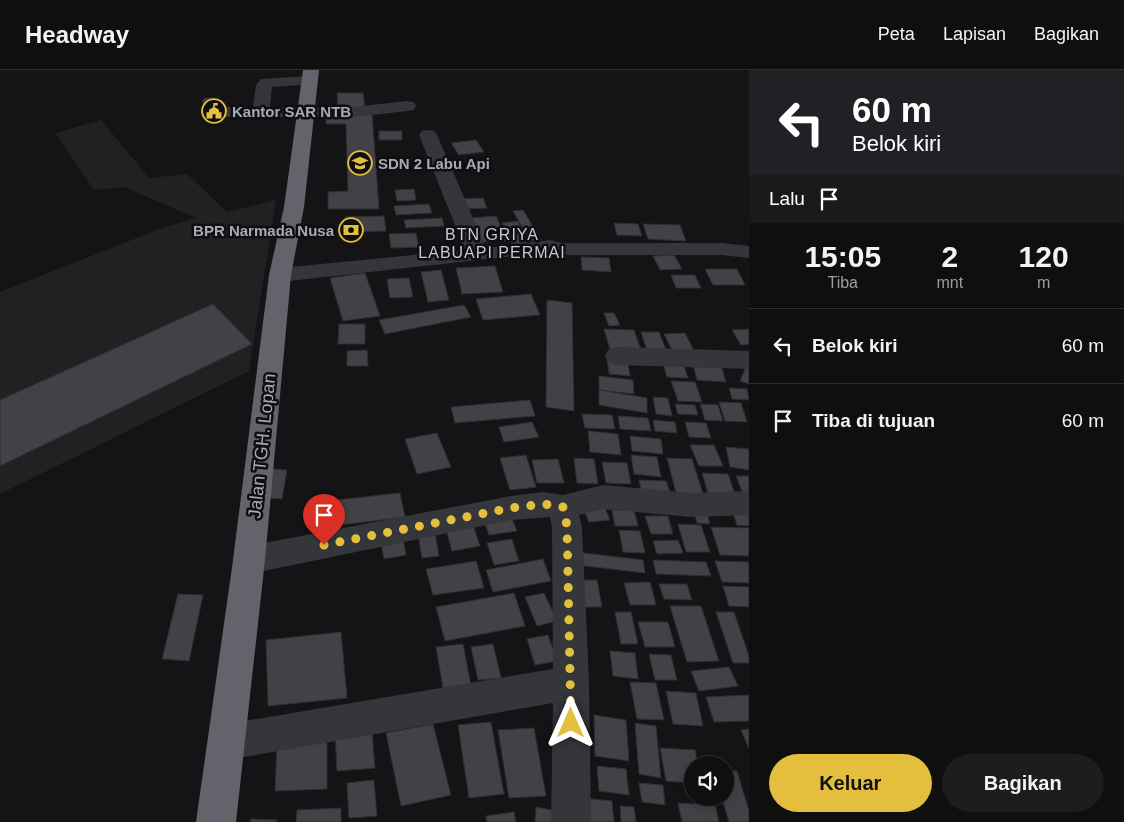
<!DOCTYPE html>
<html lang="id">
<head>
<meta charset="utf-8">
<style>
  :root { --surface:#0f0f10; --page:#1d1d1e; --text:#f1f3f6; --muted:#9b9c9f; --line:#2f2f30; --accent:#e4bf3e }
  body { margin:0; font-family:Arial,sans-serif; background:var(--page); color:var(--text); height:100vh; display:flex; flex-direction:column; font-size:19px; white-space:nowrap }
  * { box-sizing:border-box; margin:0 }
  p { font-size:16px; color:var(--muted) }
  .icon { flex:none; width:28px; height:28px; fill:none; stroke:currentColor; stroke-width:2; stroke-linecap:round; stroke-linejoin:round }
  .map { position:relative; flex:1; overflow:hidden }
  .drawer { display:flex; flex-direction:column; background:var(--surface); width:375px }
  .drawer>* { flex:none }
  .guide { background:#202124; color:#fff; overflow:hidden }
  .fabs { position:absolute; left:684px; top:686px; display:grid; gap:10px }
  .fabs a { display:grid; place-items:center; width:50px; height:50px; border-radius:50%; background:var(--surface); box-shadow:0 2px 12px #0003,0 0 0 1px var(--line); font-size:25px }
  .pin { position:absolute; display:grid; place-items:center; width:42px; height:42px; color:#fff; margin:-51px -21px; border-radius:50% 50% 50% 0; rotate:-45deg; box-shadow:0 0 5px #0007 }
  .pin .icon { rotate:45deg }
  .me { position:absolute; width:55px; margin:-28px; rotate:0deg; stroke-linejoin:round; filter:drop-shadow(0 0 4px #0008) }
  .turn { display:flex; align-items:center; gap:18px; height:105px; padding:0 20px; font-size:22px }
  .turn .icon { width:65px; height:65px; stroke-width:2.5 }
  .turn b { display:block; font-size:35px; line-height:42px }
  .then { display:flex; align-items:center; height:48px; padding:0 20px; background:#0003; gap:10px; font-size:19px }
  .eta { display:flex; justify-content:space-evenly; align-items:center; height:85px; text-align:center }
  .eta b { font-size:30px; font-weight:800; line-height:35px }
  .cta { display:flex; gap:10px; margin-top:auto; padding:10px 20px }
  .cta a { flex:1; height:58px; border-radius:30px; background:var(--accent); color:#111; font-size:20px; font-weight:800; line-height:58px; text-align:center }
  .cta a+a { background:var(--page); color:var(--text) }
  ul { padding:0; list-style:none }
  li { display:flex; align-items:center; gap:15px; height:75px; padding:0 20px; border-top:1px solid var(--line) }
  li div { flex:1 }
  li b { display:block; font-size:19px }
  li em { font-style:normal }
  header { display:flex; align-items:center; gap:30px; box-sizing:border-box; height:70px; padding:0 25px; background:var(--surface); border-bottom:1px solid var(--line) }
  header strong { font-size:24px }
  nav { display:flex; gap:28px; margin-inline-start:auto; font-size:18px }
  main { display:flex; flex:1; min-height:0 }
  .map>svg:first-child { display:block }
</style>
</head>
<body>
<header>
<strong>Headway</strong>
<nav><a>Peta</a><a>Lapisan</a><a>Bagikan</a></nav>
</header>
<main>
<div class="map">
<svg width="749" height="752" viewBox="0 0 749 752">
  <rect width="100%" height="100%" fill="#141416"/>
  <path fill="#212023" d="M101,50L149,108L187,104L227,142L276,130L249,301L0,424V222L162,158L196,148L124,117L94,120L55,63Z"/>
  <g fill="#414146" stroke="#2f2e32">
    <path d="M337,23H363L365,38L338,39Z"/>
    <path d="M372,43L379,139H328V122L348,121L346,54H326V44Z"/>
    <rect x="379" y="61" width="23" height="9"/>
    <path d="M476,70L484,82L459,85L451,73Z"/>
    <path d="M414,119L416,130L397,131L395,120Z"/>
    <path d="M483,128L487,138L462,139L459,129Z"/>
    <path d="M429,134L432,143L396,145L394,136Z"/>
    <path d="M523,140L541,170L530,171L513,141Z"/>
    <path d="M384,146L386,161L346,162L345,147Z"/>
    <path d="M496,146L507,170L480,172L470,148Z"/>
    <path d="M442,148L444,156L406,158L404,150Z"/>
    <path d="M518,151L528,174L512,175L502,153Z"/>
    <path d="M614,153L638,154L642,166L617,165Z"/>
    <path d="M643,154L680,155L686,171L648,169Z"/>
    <path d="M416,163L419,177L391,178L389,164Z"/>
    <path d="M674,185L682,199L660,200L653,186Z"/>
    <path d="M581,187L609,188L611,202L582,200Z"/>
    <path d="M495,196L503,222L462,224L456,198Z"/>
    <path d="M705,199H737L745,215H713Z"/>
    <path d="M441,200L449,230L428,232L421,202Z"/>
    <path d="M365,203L380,246L343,251L330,208Z"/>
    <path d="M671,205H695L701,218H676Z"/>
    <path d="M409,208L413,227L390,228L387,209Z"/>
    <path d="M531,224L540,245L483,250L476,229Z"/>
    <path d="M547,230L572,233L574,341L546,337Z"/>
    <path d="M213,234L252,274L0,396V330Z"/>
    <path d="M464,235L471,247L385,264L379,250Z"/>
    <path d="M604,243H614L620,255L609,256Z"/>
    <path d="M339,254H365V274H338Z"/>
    <path d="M604,259L634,260L641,280L610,279Z"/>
    <path d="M749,259V274L741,275L732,260Z"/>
    <path d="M641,262H659L666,280H647Z"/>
    <path d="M685,263L694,281L673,282L664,264Z"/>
    <path d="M367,280L368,296H347V281Z"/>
    <path d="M607,287L627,288L630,306L609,304Z"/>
    <path d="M662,289L682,290L688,308L667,307Z"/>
    <path d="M692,290L720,292L726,312L697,310Z"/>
    <path d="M747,294H749V314L740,311Z"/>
    <path d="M599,306L633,310L634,324L599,320Z"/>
    <path d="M671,311L695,312L702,332L678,331Z"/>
    <path d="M729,318L747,319L749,330L732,329Z"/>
    <path d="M599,320L647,328V343L599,335Z"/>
    <path d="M653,327L668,328L672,346L656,344Z"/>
    <path d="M530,330L535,346L455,353L451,337Z"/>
    <path d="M719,332L741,333L747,352L725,351Z"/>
    <path d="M675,334L695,335L698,345L678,344Z"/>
    <path d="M700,334L718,335L723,351L705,350Z"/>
    <path d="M582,344L612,345L615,359L585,358Z"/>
    <path d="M618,346L648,348L651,361L620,359Z"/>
    <path d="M653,350L675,352L677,363L655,361Z"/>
    <path d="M532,352L539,367L504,372L499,357Z"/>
    <path d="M685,352L706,353L711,368L689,367Z"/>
    <path d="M588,361L618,364L621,385L590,382Z"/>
    <path d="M437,363L451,397L417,404L405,369Z"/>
    <path d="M630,366L661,369L663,384L632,381Z"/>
    <path d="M690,375H714L723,396H699Z"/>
    <path d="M726,377L749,379V400L730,397Z"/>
    <path d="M526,385L536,417L510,420L500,388Z"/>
    <path d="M631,385L657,387L661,407L634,404Z"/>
    <path d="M574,388L594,389L598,414L577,413Z"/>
    <path d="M667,388L692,389L703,424L676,423Z"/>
    <path d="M558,389L564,413H537L532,390Z"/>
    <path d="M602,392L627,393L631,414L606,413Z"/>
    <path d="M272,399L287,400L282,429L267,428Z"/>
    <path d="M702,403L728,404L735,424L708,423Z"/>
    <path d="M736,406H749V424H743Z"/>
    <path d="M639,410L666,411L671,425L642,424Z"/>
    <path d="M400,423L405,447L340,455L336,430Z"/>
    <path d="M605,438L610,450L589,452L584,440Z"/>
    <path d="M612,440H634L638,456H615Z"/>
    <path d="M732,440L749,441V456L737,455Z"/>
    <path d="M694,441L707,442L710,454L697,453Z"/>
    <path d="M511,446L517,461L489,465L484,451Z"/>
    <path d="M645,446H668L673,464H651Z"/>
    <path d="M678,454L701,455L710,482H686Z"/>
    <path d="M473,455L480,476L452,481L446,460Z"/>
    <path d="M711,457L749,458V486L720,485Z"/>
    <path d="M619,460L640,461L645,483L623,482Z"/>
    <path d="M435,463L439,486L422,488L418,465Z"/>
    <path d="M512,469L519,491L494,495L487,473Z"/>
    <path d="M403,470L406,485L384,489L381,473Z"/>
    <path d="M678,470L683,483L657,484L653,471Z"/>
    <path d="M576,482L643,490L645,503L577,495Z"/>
    <path d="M543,489L551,511L493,522L486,500Z"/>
    <path d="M653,490L706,492L711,506L656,504Z"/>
    <path d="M476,491L484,518L433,525L426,499Z"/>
    <path d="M715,491L749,492V513L722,512Z"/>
    <path d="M576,510H597L602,537H582Z"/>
    <path d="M650,512L656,535H630L624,513Z"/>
    <path d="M659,514H687L692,530L664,529Z"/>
    <path d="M723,516L749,517V537L729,536Z"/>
    <path d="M514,523L525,556L445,571L436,537Z"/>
    <path d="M544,523L557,551L537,556L525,527Z"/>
    <path d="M178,524L203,525L189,591L162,589Z"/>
    <path d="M670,536H701L719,591L687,592Z"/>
    <path d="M615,542H631L638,574H621Z"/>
    <path d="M716,542H734L749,586V593H733Z"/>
    <path d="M638,552H668L675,577H645Z"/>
    <path d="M341,562L347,628L268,636L266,570Z"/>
    <path d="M548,565L557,591L535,595L527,569Z"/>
    <path d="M463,574L471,616L443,618L436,577Z"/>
    <path d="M493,574L501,608L478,610L471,577Z"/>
    <path d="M610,581L635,583L638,609L613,606Z"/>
    <path d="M649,584L671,585L677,610H655Z"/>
    <path d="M729,597L738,616L699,621L691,601Z"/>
    <path d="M630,612L656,613L664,650L637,649Z"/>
    <path d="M666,621L696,623L703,656L673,654Z"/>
    <path d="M749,625V651L714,652L706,627Z"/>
    <path d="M594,645L626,650L629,691L595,686Z"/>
    <path d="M491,652L504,724L469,728L458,655Z"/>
    <path d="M635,653L656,656L661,708L639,704Z"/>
    <path d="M433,654L451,725L401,736L386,663Z"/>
    <path d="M534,658L546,726L509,728L498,660Z"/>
    <path d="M749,659V679L741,660Z"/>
    <path d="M372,661L375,698L337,701L335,664Z"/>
    <path d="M327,672V719L275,721L277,674Z"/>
    <path d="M660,678L695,680L698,695H692V713L666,711Z"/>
    <path d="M597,696L626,699L629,725L599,721Z"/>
    <path d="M725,701H737L749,741V752H729L722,728H725Z"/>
    <path d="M374,710L377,746L349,748L347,713Z"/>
    <path d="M639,713L663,715L665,735L642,732Z"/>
    <path d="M574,727L612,731L614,752H576Z"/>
    <path d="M678,733L715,735L719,752H682Z"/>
    <path d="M620,736L634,737L636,752H621Z"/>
    <path d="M536,737L556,741L555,752H535Z"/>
    <path d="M341,738V752H296L297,740Z"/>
    <path d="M514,742L516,752H487L486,746Z"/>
    <path d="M251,749L277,750L276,752H250Z"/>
  </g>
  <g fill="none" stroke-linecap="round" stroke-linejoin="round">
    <g fill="#35363a" fill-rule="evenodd">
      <path d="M309,6L315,8L317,11L315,14L272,17L270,37H353L408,31L414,32L416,36L414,40L408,41L353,47H224L213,45L202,32L204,28C214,26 218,30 224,37H253L256,15L261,9Z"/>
      <path d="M428,60L434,61L437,65L486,178L550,170L562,173H721L749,176V188L721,185H561L550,182L280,212L272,210L269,205L272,200L280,198L465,180L419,65L422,61Z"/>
      <path d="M617,277L749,281V299L617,295L608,292L605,286L608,280Z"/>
      <path d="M603,415L691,423L749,421V445L691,447L603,439L579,445L582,457L589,613L591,752H551L553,633L227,690L214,685L209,672L214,659L227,654L553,599L552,457L550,447L511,450L249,504L238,500L233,490L238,480L249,476L511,426L544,422L563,425Z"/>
    </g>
    <path fill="#62636b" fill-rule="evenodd" d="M303,0H319L304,137L291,205L265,490L236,752H196L233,490L269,205L284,137Z"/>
  </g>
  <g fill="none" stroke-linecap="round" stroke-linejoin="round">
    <path stroke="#e4bf3e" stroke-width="9" stroke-dasharray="0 16.2" d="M324,475L511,438L544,434L563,437L567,456L571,653"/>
  </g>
  <defs>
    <g id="civic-ring" transform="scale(1.25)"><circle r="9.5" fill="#0f0f11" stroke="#e4bf3e" stroke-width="1.5"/><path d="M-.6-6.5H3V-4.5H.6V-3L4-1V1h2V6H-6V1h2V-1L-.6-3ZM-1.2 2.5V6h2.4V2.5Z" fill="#e4bf3e"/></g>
    <g id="school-ring" transform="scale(1.25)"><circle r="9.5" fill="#0f0f11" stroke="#e4bf3e" stroke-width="1.5"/><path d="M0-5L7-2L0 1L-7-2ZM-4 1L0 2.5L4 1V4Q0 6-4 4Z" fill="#e4bf3e"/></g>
    <g id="bank-ring" transform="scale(1.25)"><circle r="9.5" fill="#0f0f11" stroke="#e4bf3e" stroke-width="1.5"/><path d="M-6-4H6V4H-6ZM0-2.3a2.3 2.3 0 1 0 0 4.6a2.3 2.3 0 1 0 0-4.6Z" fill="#e4bf3e"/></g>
  </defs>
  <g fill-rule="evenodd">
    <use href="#civic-ring" x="214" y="41"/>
    <use href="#school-ring" x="360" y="93"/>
    <use href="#bank-ring" x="351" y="160"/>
  </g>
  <g text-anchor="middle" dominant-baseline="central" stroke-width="5" stroke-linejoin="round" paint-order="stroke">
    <g font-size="15" font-weight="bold" fill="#a7aab5" stroke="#0f0f11" text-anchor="start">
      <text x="232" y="41">Kantor SAR NTB</text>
      <text x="378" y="93">SDN 2 Labu Api</text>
      <text x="334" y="160" text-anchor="end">BPR Narmada Nusa</text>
    </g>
    <g font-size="16" letter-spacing="1" fill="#c8c9d1" stroke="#0f0f11">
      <text x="492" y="164">BTN GRIYA<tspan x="492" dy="18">LABUAPI PERMAI</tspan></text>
    </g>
    <g font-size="18" fill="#a7aab5" stroke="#0f0f11">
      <text transform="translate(262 376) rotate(-84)">Jalan TGH. Lopan</text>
    </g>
  </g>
</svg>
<div class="fabs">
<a><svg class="icon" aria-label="sound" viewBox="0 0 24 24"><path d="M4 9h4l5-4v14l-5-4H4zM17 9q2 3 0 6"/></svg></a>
</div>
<div class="pin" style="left:324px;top:475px;background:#d93025"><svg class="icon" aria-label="arrive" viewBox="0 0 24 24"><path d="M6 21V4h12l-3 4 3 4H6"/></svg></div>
<svg class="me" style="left:571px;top:653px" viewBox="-20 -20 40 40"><path d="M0-17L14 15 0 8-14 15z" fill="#e4bf3e" stroke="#fff" stroke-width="4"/></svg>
</div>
<section class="drawer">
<div class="guide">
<div class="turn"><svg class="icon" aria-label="left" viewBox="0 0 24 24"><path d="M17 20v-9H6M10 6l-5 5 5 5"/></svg><div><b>60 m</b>Belok kiri</div></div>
<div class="then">Lalu<svg class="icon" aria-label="arrive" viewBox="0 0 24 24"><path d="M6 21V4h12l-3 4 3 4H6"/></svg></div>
</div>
<div class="eta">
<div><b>15:05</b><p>Tiba</p></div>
<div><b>2</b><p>mnt</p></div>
<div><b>120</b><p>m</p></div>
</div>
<ul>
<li><svg class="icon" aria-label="left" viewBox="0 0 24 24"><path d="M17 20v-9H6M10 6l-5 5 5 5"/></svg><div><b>Belok kiri</b></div><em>60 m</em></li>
<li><svg class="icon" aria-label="arrive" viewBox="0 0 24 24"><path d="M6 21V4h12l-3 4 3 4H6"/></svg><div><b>Tiba di tujuan</b></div><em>60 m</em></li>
</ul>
<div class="cta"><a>Keluar</a><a>Bagikan</a></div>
</section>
</main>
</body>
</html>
